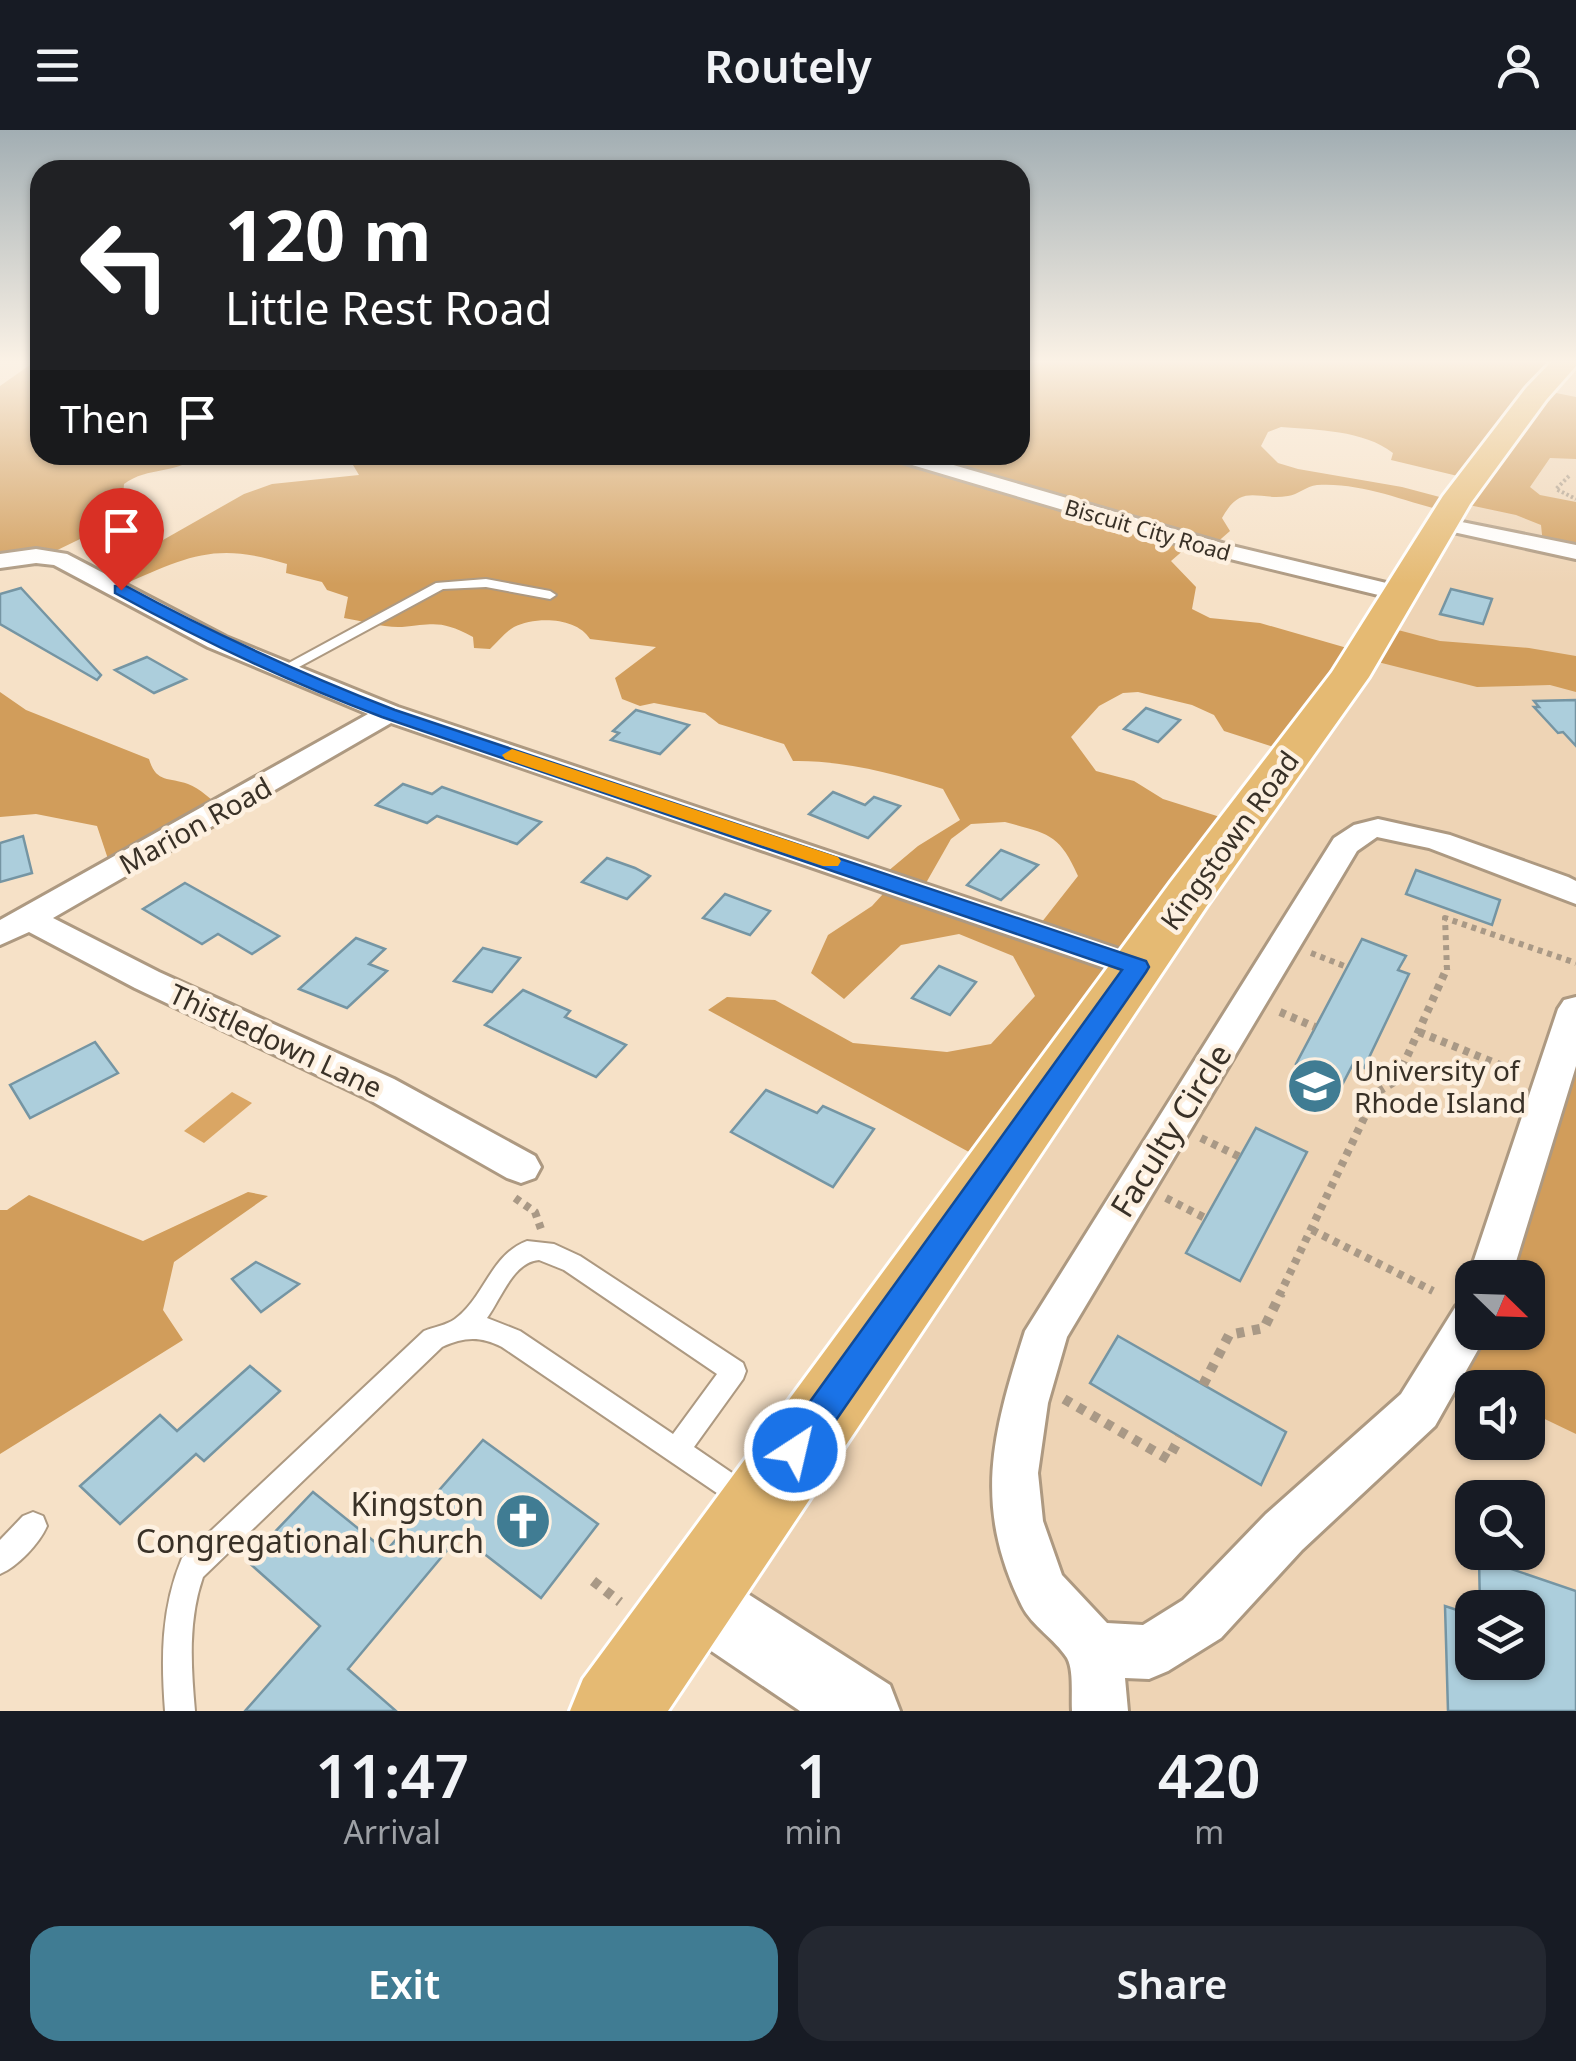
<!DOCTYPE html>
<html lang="en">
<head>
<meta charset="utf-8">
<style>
  :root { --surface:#171b24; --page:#242831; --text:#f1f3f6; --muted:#9ea1a6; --accent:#407c93 }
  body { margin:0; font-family:"Noto Sans",sans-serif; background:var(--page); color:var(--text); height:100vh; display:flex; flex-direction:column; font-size:38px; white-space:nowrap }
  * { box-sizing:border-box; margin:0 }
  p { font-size:32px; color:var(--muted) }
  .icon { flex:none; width:55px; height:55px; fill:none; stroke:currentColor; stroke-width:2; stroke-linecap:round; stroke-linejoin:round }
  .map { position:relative; height:1581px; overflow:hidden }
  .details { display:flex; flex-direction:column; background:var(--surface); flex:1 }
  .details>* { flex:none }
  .hud { position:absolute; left:30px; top:30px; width:1000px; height:305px; border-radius:30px; box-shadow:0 2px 8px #0004; background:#202124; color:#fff; overflow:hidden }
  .needle { width:65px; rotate:113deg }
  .fabs { position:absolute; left:1455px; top:1130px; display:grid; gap:20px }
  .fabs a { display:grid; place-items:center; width:90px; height:90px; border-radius:20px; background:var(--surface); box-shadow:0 2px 8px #0004; font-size:50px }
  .pin { position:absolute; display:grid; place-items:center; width:85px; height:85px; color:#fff; margin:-102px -42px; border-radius:50% 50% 50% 0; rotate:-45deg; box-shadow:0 0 10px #0007 }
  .pin .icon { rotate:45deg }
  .me { position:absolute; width:110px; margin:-55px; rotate:35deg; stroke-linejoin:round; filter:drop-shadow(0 0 8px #0008) }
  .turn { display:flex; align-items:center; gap:35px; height:210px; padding:0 30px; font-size:45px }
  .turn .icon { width:130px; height:130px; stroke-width:2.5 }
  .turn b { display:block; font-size:70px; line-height:85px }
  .then { display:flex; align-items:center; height:95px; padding:0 30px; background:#0003; gap:20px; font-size:38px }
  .eta { display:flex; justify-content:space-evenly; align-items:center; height:170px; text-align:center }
  .eta b { font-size:60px; font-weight:600; line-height:70px }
  .action { display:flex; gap:20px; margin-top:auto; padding:20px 30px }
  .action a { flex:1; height:115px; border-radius:30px; background:var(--accent); color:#fff; font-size:40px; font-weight:600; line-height:115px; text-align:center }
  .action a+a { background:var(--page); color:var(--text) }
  header { display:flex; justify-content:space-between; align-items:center; height:130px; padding:0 30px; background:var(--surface); font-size:45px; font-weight:600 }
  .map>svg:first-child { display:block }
</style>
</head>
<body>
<header><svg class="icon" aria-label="menu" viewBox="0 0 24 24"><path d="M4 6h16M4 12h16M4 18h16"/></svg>Routely<svg class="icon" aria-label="person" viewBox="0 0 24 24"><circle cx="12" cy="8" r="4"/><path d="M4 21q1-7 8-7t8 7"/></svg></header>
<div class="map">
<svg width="1576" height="1581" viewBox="0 0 1576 1581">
  <rect width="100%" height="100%" fill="#f6e1c7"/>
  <path fill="#eed4b5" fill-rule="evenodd" d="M1576,232V1581H864L692,1467L1442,394ZM1472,1148H1528V1202H1472ZM1472,1258H1528V1312H1472ZM1472,1368H1528V1422H1472ZM1472,1478H1528V1532H1472Z"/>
  <g fill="#d19d5b" fill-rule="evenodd">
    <path d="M34,232H40V325H198C177,345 148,336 124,354L123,367L130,376L142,379L45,426L0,432V256Z"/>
    <path d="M1020,232H1559L1536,259L1576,267V329L1550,328L1530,357L1540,365L1576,372V422L1543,414L1541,395L1516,385L1455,372L1445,381C1403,371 1361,352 1317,355C1306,356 1298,365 1288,366C1257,371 1242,352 1222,388L1230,401L1214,415L1193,412L1171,431L1196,457L1192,479L1210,488L1260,493L1354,520L1375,494L1440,511L1529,518L1576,526V562L1550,555L1477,557L1354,526L1286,621L1224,601L1214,585L1192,575L1138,562L1123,563L1099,576L1071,607L1096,641L1134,651L1163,669L1236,692L980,1028L708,880L727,867L775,870L853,913L947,922L991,914L1035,866L1013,826L959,804L901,815L844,869L811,843L828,805L872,776L893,753L881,747L918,716L960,690L943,659C895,644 843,630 793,631L784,614L719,594L705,583L654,573L640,576L622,569L615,548L656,517L590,509C577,487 535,486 514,497C505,502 498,512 490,519L474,518L473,507C441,490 435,494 402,497C384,498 362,491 344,488L348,467L327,460L322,452L286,443L287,434C214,411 187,427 120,456L95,444L126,431L244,364L272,354L359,345L347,325H1020ZM1281,297C1316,300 1364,300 1393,323L1391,330L1466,348L1451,370L1402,357L1298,339L1278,333L1261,316L1268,302ZM1005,692C1048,704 1059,703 1078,746L1034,802L922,760L951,709L971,694Z"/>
    <path d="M0,562L26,580L149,629C156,653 168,647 188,654C200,658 212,671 223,678L112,741L97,696L36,684L0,687Z"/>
    <path d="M1576,877V1304L1528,1281V1258L1487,1257L1447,1235L1472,1176V1202H1528V1148L1485,1147Z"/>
    <path d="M248,1062L268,1066L174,1132L163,1180L183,1210L0,1324V1080H7L29,1065L143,1111Z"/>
  </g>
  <path fill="#daa664" d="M232,962L252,973L204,1013L184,1001Z"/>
  <g fill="#accedc" stroke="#7595a3" stroke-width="2.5">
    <path d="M21,458L101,545L97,550L0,494V464Z"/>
    <path d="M1451,459L1492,469L1483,494L1440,484Z"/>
    <path d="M147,527L186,549L154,563L115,540Z"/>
    <path d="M1576,570V616L1563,602L1558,603L1534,577H1539L1534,571Z"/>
    <path d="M1146,578L1180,590L1158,612L1124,599Z"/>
    <path d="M636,580L689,595L660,624L611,610L619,603L613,601Z"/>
    <path d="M403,654L432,664L442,657L541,692L517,714L437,686L427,693L376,675Z"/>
    <path d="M833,662L865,675L874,667L900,676L868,708L809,684Z"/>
    <path d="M23,706L32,743L0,752V713Z"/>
    <path d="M1001,720L1038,735L1001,770L967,755Z"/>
    <path d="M607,728L635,738L650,746L627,769L582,752Z"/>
    <path d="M1416,740L1500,770L1492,795L1406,764Z"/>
    <path d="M185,753L279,806L252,824L218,804L202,814L143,779Z"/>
    <path d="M725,764L770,781L750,805L703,788Z"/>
    <path d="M356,808L385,819L369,834L387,841L347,878L299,859Z"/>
    <path d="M1362,809L1406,826L1398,840L1409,844L1364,938L1353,934L1342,955L1296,934Z"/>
    <path d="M483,818L520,828L492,862L454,851Z"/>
    <path d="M939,836L976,852L950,885L912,868Z"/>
    <path d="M523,860L570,881L565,887L626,915L596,947L485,895Z"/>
    <path d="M95,912L118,943L30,988L10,955Z"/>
    <path d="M766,960L817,983L823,976L874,999L833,1057L731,1002Z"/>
    <path d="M1256,998L1307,1022L1240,1151L1186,1123Z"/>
    <path d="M256,1132L299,1154L261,1182L232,1149Z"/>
    <path d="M1118,1206L1286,1302L1261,1355L1090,1253Z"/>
    <path d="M250,1236L280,1261L204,1331L196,1324L120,1394L80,1356L160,1285L177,1301Z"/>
    <path d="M483,1310L598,1394L541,1468L460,1405L348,1539L396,1581H245L320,1496L247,1431L313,1362L386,1421Z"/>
    <path d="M1479,1428L1576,1461V1581H1448L1445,1476L1472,1485V1532H1528V1478H1480Z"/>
  </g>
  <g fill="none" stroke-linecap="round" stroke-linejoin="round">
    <g stroke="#ad9981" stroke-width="4">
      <g id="service">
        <path d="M486,449L550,461L556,465L550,469L486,457L443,459L286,544L281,545L274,541L436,453Z"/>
        <path d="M527,1111L554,1114L580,1126L743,1233L746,1241L743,1249L694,1317L754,1358L758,1367L754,1376L745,1380L736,1376L502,1217C480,1206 464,1207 442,1217L203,1447C188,1490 191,1536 195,1581H165C161,1528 161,1478 182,1428L424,1201C434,1197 447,1195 455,1189C485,1167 490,1125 527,1111ZM539,1130L564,1140L717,1244L673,1304L520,1201L487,1188C501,1169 513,1132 539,1130Z"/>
        <path d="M33,1382L43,1386L47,1396C39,1414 18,1436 0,1444V1410L23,1386Z"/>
      </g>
    </g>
    <g stroke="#ad9981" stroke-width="6">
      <g id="minor">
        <path d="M890,325H919L1232,416L1407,458L1410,463L1399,470L1218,426L892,329Z"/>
        <path d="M1442,388L1576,415V429L1435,398L1432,394Z"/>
        <path d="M36,419L67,424L226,507L398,577L1149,829L1154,837L1149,845L1137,849L1125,845L391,593L53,788L159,842L394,949L535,1026L541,1037L535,1048L521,1053L507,1048L368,969L135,858L29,802L0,815V790L368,584L208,517L54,435L36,433L0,438V424Z"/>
        <path d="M1378,689L1450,705L1568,747L1576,751V774L1429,718L1377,707L1357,721L1067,1207L1048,1273L1038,1343L1043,1391L1062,1445L1107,1493L1143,1495L1183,1470L1266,1384L1401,1264L1456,1176L1472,1170V1202H1488L1435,1296L1302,1420L1221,1508L1168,1541L1149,1549L1125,1548L1128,1581H1072C1071,1566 1074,1540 1067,1528C1055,1509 1032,1496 1022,1476C972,1375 993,1302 1025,1201L1334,708L1354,695Z"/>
        <path d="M1576,867V936L1511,1148H1472V1158L1468,1148L1558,879L1564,870Z"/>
      </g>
    </g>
    <g stroke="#ad9981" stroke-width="6">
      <path id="tertiary" d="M691,1433L715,1443L890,1555L900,1581H800L667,1491L657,1467L667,1443Z"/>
    </g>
    <g stroke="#fff" stroke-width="6">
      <path id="primary" d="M1551,232H1576V236L1546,270L1470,374L1369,547L1206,777L668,1581H570L583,1549L1170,753L1332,542L1443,366L1526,258Z"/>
    </g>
    <path stroke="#a99986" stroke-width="4" stroke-dasharray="2.5 2.5" stroke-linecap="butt" d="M1569,346L1556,359L1576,369"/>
    <g stroke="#a99986" stroke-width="6" stroke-dasharray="5 5" stroke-linecap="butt">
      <path d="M1311,823L1347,837"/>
      <path d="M1447,840L1445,788L1576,833"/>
    </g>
    <g stroke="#a99986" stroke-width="8" stroke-dasharray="6 6" stroke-linecap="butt">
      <path d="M1280,882L1315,897"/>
      <path d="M1419,902L1510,939"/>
      <path d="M1201,1008L1240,1027"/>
      <path d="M515,1068L535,1082L541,1099"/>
      <path d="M1166,1068L1205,1088"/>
      <path d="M1312,1100L1433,1161"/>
      <path d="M1279,1166L1376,963L1396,951L1447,838"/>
    </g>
    <g stroke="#a99986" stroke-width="10" stroke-dasharray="8 8" stroke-linecap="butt">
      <path d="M1203,1255L1229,1205L1264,1198L1281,1163"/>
      <path d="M1064,1269L1168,1329L1180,1307"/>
      <path d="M593,1451L620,1472"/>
    </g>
    <use href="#service" fill="#fff" fill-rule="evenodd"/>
    <use href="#minor" fill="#fff" fill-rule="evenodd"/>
    <use href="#tertiary" fill="#fff" fill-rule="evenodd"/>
    <use href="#primary" fill="#e5ba73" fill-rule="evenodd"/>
  </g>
  <linearGradient id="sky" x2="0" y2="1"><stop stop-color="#a2aeb3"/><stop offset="0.51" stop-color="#fbf2e6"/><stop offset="1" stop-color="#fbf2e6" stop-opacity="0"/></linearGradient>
  <rect width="1576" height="454" fill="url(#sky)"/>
  <path fill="#1a73e8" stroke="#114b97" stroke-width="2.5" d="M115,456H126C214,504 302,544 395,580L1146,831L1149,837L1146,842L807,1332L795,1337L783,1332L778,1320L783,1309L1122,840L382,587C289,552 202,511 115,463Z"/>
  <path fill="#f59e0b" d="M512,619L838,727L841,731L838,736H823L505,629L502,625Z"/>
  <defs>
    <g id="university-disc" transform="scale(2.875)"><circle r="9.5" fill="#407c93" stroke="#fdf0e0"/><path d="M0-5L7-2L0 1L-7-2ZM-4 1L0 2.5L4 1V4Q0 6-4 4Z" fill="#fff"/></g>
    <g id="church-disc" transform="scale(2.875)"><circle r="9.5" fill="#407c93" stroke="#fdf0e0"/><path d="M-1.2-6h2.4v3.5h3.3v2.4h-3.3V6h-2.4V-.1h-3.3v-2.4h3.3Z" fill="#fff"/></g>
  </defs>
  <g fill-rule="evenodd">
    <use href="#university-disc" x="1315" y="956"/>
    <use href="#church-disc" x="523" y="1391"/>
  </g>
  <g text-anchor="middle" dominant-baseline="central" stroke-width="9" stroke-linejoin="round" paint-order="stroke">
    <g font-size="22" fill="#393127" stroke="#fdf0e0">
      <text transform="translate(1148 399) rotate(16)">Biscuit City Road</text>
    </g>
    <g font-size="28" fill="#393127" stroke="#fdf0e0">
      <text transform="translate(195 695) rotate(-29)">Marion Road</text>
      <text transform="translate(1229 710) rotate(-54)">Kingstown Road</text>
      <text transform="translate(276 910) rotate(25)">Thistledown Lane</text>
    </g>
    <g font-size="28" fill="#393127" stroke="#fdf0e0" text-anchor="start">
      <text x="1354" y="940">University of<tspan x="1354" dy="32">Rhode Island</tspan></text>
    </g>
    <g font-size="32" fill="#393127" stroke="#fdf0e0">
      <text transform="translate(1170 1000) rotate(-58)">Faculty Circle</text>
    </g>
    <g font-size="32" fill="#393127" stroke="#fdf0e0" text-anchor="end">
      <text x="484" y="1373">Kingston<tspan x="484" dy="37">Congregational Church</tspan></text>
    </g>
  </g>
</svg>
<div class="fabs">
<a><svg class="needle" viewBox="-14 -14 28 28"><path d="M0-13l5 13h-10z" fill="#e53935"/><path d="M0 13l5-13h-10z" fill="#9ea1a6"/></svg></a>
<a><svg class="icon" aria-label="sound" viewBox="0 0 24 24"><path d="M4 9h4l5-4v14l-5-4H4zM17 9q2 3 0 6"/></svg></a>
<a><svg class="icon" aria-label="search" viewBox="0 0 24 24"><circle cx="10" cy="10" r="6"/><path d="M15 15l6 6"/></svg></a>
<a><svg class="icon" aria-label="layers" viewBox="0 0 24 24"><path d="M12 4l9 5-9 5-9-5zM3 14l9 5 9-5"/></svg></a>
</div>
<div class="pin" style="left:121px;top:460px;background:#d93025"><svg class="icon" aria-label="arrive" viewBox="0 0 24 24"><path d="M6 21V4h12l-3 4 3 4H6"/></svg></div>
<svg class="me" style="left:795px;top:1320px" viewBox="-20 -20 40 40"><circle r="17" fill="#1a73e8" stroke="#fff" stroke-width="3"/><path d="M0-11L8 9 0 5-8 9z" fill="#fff"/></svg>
<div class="hud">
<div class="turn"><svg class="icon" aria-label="left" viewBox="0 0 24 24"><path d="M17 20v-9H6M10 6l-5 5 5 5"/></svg><div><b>120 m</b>Little Rest Road</div></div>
<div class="then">Then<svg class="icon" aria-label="arrive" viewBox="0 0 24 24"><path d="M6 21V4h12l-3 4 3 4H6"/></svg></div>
</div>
</div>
<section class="details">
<div class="eta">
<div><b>11:47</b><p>Arrival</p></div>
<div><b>1</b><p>min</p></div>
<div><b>420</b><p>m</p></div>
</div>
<div class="action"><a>Exit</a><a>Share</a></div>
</section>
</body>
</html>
